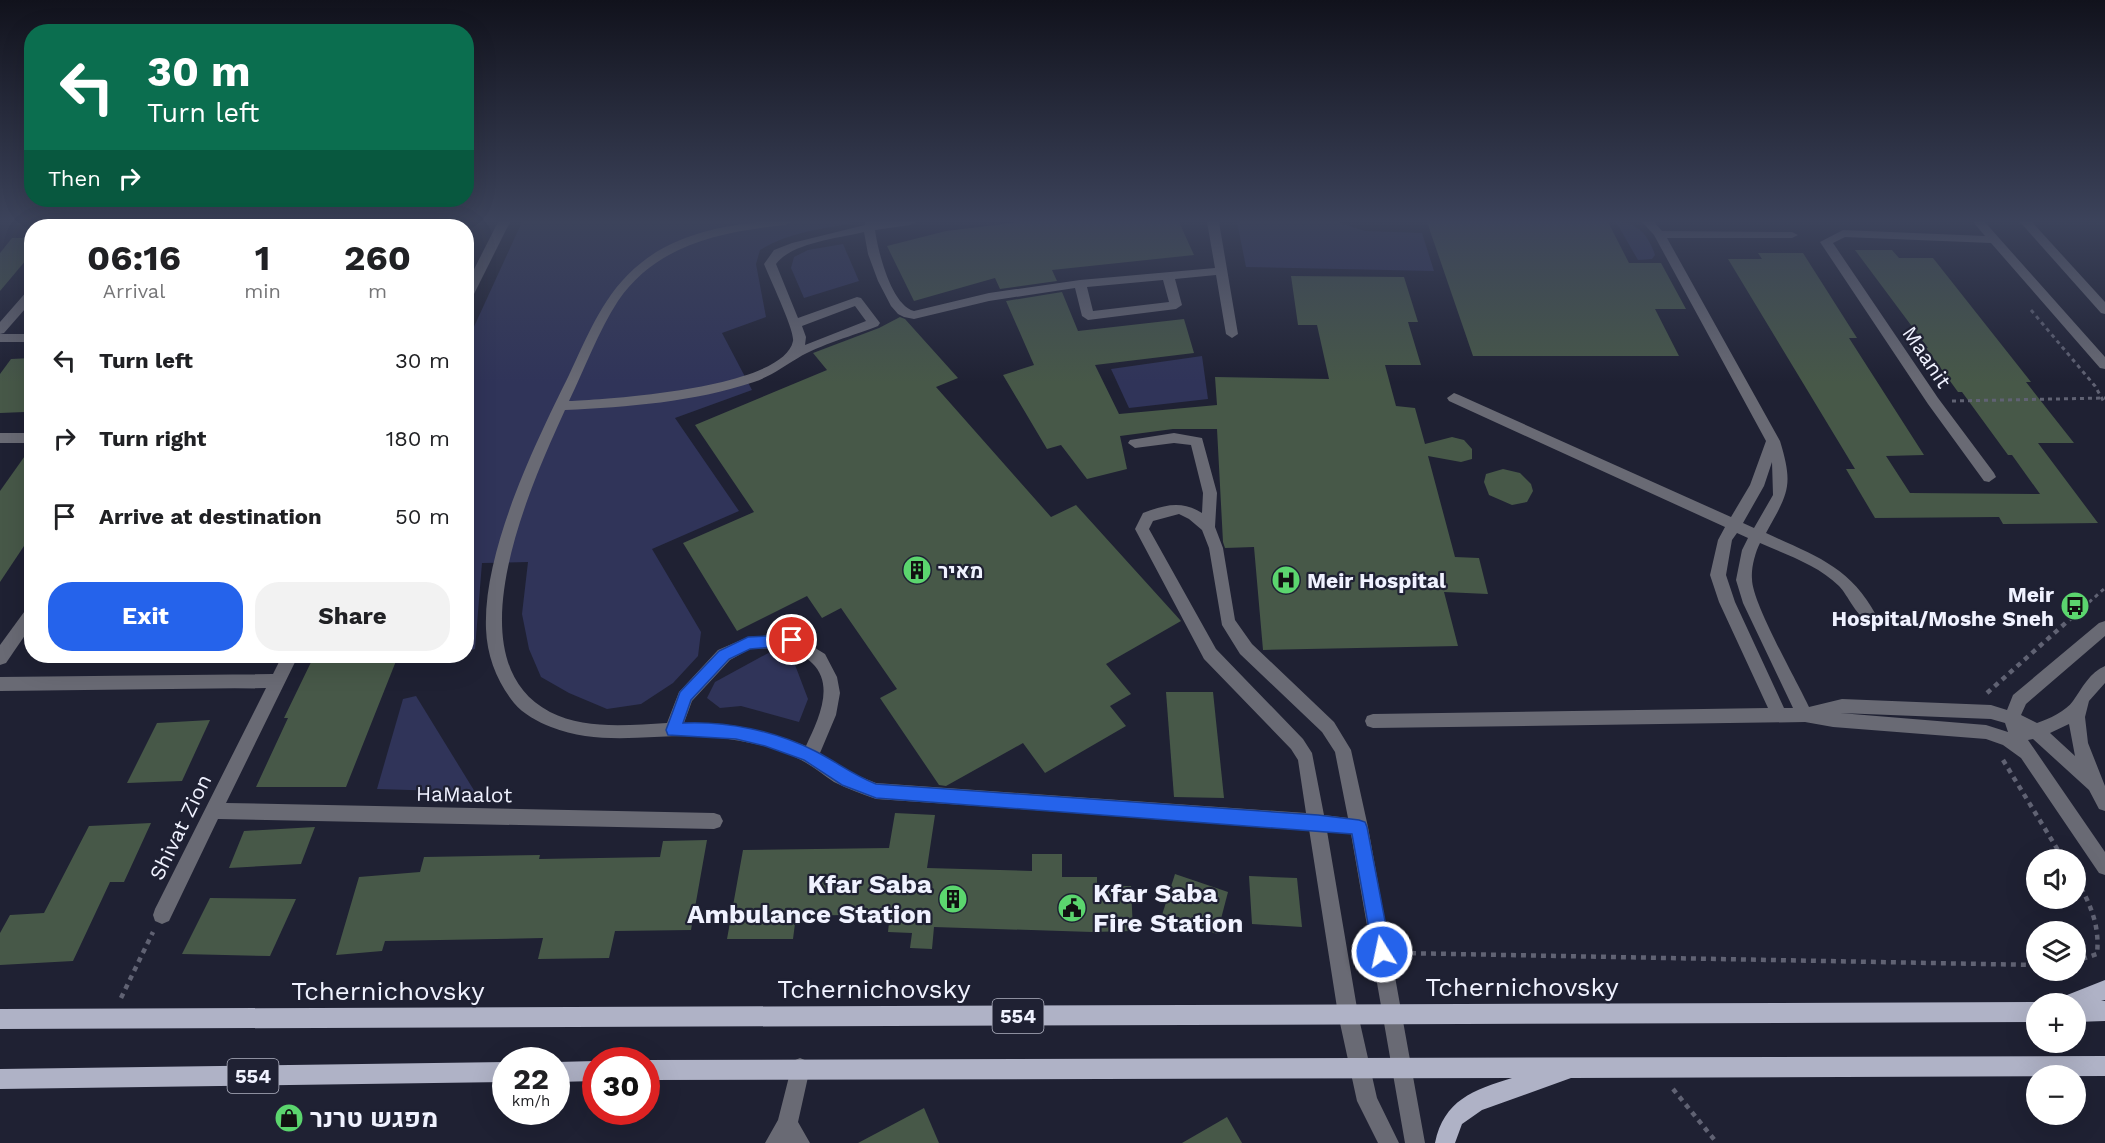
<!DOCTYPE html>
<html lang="en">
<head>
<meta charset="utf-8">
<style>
  :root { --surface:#fff; --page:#f2f2f2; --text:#202124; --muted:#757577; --accent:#2563eb }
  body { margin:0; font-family:"Work Sans",Heebo,sans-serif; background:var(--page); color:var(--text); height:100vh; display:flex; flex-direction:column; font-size:22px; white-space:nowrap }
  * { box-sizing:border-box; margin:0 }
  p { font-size:20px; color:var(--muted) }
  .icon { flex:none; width:33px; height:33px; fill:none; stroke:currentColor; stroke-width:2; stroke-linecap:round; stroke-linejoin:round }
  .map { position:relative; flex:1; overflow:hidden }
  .side { position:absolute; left:24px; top:219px; width:450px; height:444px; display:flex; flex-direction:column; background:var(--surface); border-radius:24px; box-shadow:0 6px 24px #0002 }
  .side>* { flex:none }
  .hud { position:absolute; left:24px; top:24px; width:450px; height:183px; border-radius:24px; box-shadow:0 6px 24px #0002; background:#0b6e4f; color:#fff; overflow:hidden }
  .controls { position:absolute; left:2026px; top:849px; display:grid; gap:12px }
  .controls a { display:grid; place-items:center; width:60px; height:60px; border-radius:50%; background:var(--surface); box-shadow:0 6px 24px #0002; font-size:30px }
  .speed { position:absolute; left:492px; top:1047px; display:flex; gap:12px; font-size:30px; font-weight:700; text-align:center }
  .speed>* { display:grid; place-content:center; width:78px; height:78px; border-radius:50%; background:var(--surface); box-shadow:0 6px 24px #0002; line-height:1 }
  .speed small { font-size:15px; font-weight:400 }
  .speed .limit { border:9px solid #d22; background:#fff; color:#111 }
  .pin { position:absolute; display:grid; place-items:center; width:51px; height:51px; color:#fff; margin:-26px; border:3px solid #fff; border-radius:50%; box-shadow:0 2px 6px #0007 }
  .me { position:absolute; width:66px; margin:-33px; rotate:350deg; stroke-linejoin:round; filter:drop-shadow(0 0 4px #0008) }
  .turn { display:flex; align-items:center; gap:21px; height:126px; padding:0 24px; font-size:27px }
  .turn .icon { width:78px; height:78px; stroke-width:2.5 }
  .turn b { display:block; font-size:42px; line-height:51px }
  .then { display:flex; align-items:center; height:57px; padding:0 24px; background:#0003; gap:12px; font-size:22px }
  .eta { display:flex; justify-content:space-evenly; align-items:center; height:102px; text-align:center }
  .eta b { font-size:36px; font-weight:700; line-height:42px }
  .action { display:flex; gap:12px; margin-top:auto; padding:12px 24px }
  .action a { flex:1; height:69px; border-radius:24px; background:var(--accent); color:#fff; font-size:24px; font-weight:700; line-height:69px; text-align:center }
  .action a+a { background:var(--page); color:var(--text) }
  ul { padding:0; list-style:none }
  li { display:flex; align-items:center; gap:18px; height:78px; padding:0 24px }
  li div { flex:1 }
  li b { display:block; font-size:22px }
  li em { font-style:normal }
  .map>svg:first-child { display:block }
</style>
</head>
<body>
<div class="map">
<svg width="2105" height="1143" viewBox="0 0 2105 1143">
  <rect width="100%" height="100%" fill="#1f2133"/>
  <g fill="#303459">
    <path d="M522,222H850V224C818,229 788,233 760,250L756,264L766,317L722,333L752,390L675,418L739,511L652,549L701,632L698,656L673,683L641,704L607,709L569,693L541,677L529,649L522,614L528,562L482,563L475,649L467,651V342Z"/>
    <path d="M1237,222H1337L1365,231L1422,233L1434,271L1246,267Z"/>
    <path d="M1616,222C1638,222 1648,235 1655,255L1652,259L1638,260Z"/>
    <path d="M843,244L859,281L804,298L791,268L794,257L808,250Z"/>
    <path d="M1202,356L1208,399L1129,408L1111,369Z"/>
    <path d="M772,651L792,657L808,699L799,722L741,706L720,708L707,698L715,682Z"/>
    <path d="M416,696L475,792L377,789L403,699Z"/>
  </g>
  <g fill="#475848">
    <path d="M1020,222H1179L1194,255L1052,270L1057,281L1000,289L995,278L914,301L887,246L946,231Z"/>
    <path d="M1427,222H1608L1629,263H1661L1686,309H1655L1679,356H1473Z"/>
    <path d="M12,238H32V253L0,291V253Z"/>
    <path d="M1855,250H1892L1899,258H1933L2031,382H2026L2074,443H2038L2098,523L2003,524L1999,517L1875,518L1846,469H1855L1728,259H1762L1758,253H1803L1857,338H1849L1924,455L1886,456L1910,493L2040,494L2012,455H2008L1962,392H1958L1926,348H1928Z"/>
    <path d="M1291,276L1404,277L1418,322H1408L1421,365H1385L1396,406L1415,408L1425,444L1452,437L1464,440L1472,449V459L1461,462L1428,456L1455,557L1479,558L1488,594L1444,592L1458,646L1263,650L1254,547L1225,548L1223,542L1217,429H1173L1120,436L1127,469L1087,479L1061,445L1047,449L1003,375L1034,365L1006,301L1062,292L1078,331L1184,319L1194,353L1095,365L1119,414L1217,405L1215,377L1329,379L1317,325H1298Z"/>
    <path d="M900,317L905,319L958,378L936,387L1051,517L1076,505L1181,621L1106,664L1131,694L1110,706L1126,726L1045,773L1023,743L946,786L939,785L880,698L897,689L841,608L822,618L807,596L737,631L683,543L754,512L695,425L827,370L813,353L879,328Z"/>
    <path d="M32,358V402L25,412L0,413V374L11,359Z"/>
    <path d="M32,446V534L0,582V491Z"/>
    <path d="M1503,469L1520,473L1531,484L1533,491L1527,502L1512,505L1489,495L1484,482L1486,474Z"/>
    <path d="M314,656H398L346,787H256L288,718H284Z"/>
    <path d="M1166,692H1213L1224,798L1174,797Z"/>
    <path d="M210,720L182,781L127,783L157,723Z"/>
    <path d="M895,813L935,815L927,868L1032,871V854H1062V877H1097V886H1131L1133,931L1092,932L934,927L932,949L910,948L912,933L888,932L890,914L796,916L793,939H727L743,850L889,848Z"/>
    <path d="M151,823L124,882H110L73,961L0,965V933L10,915L44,913L89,826Z"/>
    <path d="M315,827L301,864L229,868L244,831Z"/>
    <path d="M707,840L691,930L615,931L609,958L538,959L543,938L385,941L382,951L336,955L359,877L420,872L424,857L540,855L539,859L660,857L663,841Z"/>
    <path d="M1175,874L1228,892L1217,934L1162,915Z"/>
    <path d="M1249,876L1297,878L1302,927L1252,924Z"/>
    <path d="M210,898L296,899L270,956L182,954Z"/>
    <path d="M924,1108L939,1143H858Z"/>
    <path d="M1227,1117L1242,1143H1182Z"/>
  </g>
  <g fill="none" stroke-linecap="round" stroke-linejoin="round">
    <g stroke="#606273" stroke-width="3" stroke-dasharray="4 4" stroke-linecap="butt">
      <path d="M2031,310L2095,386L2105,404"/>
      <path d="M1952,401L2105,398"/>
      <path d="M2077,613L2105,588"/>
    </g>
    <g stroke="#606273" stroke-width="4.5" stroke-dasharray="5 5" stroke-linecap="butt">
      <path d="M1987,693L2078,612"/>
      <path d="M2003,760L2064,860"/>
      <path d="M2076,879C2090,903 2100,925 2097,954L2076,961"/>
      <path d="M1401,953L2037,965"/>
      <path d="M121,998L153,932"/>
      <path d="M1673,1089L1717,1143"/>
    </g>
    <g fill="#696a74" fill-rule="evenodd">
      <path d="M86,222H98L94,226H83Z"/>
      <path d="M291,222H303L299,226H289Z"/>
      <path d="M498,222H510L472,298L466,302V285Z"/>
      <path d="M757,222H791L785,225C721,232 657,244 618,301C598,332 585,368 569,401C610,399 784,388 793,341C795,331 769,277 764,264L774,250L792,243L865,225V222H916L910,225L875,230C878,251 891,305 914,311L989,293L1080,280L1215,268L1207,222H1219L1238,334L1232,338L1226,334L1216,275L1175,279L1182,305L1176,309L1088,320L1082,316L1075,288L989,301L914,319L904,317L898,314L891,306L878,281L868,254L864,232C839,238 791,243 776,264L798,318L857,297L861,298L880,323L878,326C855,335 819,345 798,358C783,367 771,376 754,382C694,402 628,407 565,410C532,483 450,660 550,712C585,730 629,725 667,723L679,692L718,650L748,637L792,634L825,654L837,677L840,693L836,715L820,753L849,772L876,783L1306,813L1298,760L1291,749L1204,659L1135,529L1143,513C1164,505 1182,500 1202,513L1203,493L1191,445L1174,443L1135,448L1128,443L1130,440L1174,433L1202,438L1217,493L1215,527L1223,548L1235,620L1252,644L1334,722L1351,750L1368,827L1425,1143H1405L1351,834L1327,831L1358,1014L1377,1098L1399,1143H1378L1357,1101L1338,1014L1309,829L876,799C862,794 848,789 834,782C823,775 813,766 801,760C774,746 744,741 714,737C659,732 604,748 551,727C538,722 523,714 514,703C497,682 487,656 486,629C483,550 535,444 569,375C588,335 604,292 641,263C674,236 716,227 757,222ZM1163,280L1169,302L1093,311L1087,287ZM855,306L866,321L805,345L806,337L802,326ZM1179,514L1189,519L1202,530L1209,548L1222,625L1240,654L1322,732L1335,752L1348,818L1324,815L1312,753L1303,739L1216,649L1149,529L1153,521ZM789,647C797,652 806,657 812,663C836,686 817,722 806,746C766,729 727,723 684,723L692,701L730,660L750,649Z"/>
      <path d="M1642,222H1654L1662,231L1792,232L1798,235L1792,238H1667L1780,441C1794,487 1788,493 1766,533C1813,555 1850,566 1876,615L1873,619C1859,624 1849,596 1839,586C1818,565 1787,555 1760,543C1755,553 1751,568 1752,579C1752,603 1797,681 1809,707L1842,699L1991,705L2007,710L2013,695L2099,623L2105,621V636L2026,704L2021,715L2037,723C2049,719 2066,711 2073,701C2082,688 2090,672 2105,666V683L2089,701L2085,717L2088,743L2105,786V811L2099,809L2089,790L2033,739L2028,740L2105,852V875L2099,873L2021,758L2003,745L1986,739L1833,727L1805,722L1373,728L1367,726L1365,721L1367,716L1373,714L1768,708L1719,602L1710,575L1718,540L1725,527L1449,401L1447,398L1454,393L1459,395L1731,517L1750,485L1766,441L1654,235ZM1772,462L1773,495L1754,528L1743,523L1764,486ZM1737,533L1748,538L1742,550L1736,580L1743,603L1793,708H1784L1735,602L1726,575L1732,540ZM1840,713L1991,719L2005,723L2008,732L1986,725ZM2069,724L2075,756L2050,733Z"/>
      <path d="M1973,222H1985L1999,238L2105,357V369L2100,368L1991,243L1845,237L1833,243L1938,398L1994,473L1996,477L1989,482L1984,481L1928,404L1820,242L1843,230L1985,236Z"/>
      <path d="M2020,222H2032L2105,302V314L2101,313Z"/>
      <path d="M32,289V301L4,333L0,334H32V342H0V322L28,290Z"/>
      <rect x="0" y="433" width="32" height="10"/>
      <path d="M32,606V625L6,663L0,665V645L27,608Z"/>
      <path d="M282,656H298L226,803L714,813L720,815L723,821L720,827L714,829L218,819L169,921L162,924L155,921L153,915L155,909L266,688L0,691V677L273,674Z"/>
      <path d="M800,1058L807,1061L810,1068L798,1122L810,1143H765L778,1120L793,1061Z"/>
    </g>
    <g fill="#afb2c6" fill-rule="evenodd">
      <path d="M2105,980V1000L2101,1001H2105V1021L2076,1022V1004H2059L2062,997Z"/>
      <path d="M2037,1002L2040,1004H2037V1022L0,1029V1009Z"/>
      <path d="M2105,1056V1076L1571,1078L1482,1110L1462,1124L1455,1143H1435C1444,1100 1473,1090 1512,1078L646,1080V1060H645Z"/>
      <path d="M596,1061V1081L556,1082V1062Z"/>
      <path d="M506,1062V1082L0,1089V1069Z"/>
    </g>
  </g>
  <linearGradient id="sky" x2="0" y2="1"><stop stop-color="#11121c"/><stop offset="0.58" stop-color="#3c435b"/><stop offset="1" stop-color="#3c435b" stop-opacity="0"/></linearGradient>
  <rect width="2105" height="382" fill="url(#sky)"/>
  <path fill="#2563eb" stroke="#184099" stroke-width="1.5" d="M792,635L797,636L799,640L797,645L750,649L729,659L691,700L683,723C728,721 775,731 815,751C837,762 851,774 876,784L1318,815L1359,820L1365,822L1367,827L1391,952L1388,958L1382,961L1376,958L1373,952L1352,834L876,798L842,785L804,760L765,746L736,739L668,735L666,730L680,692L719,651L748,637Z"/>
  <defs>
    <g id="building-disc" transform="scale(1.5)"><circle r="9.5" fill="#5bd56e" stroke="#1f2133"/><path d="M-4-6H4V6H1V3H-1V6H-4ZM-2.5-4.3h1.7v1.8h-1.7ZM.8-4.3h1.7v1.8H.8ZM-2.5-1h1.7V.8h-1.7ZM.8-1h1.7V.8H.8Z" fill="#111"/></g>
    <g id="hospital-disc" transform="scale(1.5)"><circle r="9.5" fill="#5bd56e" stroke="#1f2133"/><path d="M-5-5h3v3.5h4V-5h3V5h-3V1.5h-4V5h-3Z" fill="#111"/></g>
    <g id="bus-disc" transform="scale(1.5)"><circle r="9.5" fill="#5bd56e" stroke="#1f2133"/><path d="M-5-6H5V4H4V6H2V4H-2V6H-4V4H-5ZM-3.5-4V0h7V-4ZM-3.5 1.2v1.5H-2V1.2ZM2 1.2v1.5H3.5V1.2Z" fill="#111"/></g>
    <g id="civic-disc" transform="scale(1.5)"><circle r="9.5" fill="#5bd56e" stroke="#1f2133"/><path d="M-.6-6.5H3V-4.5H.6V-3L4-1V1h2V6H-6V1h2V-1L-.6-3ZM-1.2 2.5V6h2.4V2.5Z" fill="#111"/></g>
    <g id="shop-disc" transform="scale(1.5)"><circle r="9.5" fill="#5bd56e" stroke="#1f2133"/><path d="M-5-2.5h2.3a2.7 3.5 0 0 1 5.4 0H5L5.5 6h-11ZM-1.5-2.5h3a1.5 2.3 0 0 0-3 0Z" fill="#111"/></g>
  </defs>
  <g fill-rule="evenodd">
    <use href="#building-disc" x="917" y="570"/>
    <use href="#hospital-disc" x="1286" y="580"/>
    <use href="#bus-disc" x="2075" y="606"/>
    <use href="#building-disc" x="953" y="899"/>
    <use href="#civic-disc" x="1072" y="908"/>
    <use href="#shop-disc" x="289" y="1118"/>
  </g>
  <g text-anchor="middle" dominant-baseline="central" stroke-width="4.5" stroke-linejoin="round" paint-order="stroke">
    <g fill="#1f2133" stroke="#b1b3c2" stroke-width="1.5">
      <rect x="992.5" y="999" width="51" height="34" rx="4.5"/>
      <rect x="227.5" y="1059" width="51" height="34" rx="4.5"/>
    </g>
    <g font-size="20" font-weight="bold" fill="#f0f2ff">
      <text x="1018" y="1016">554</text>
      <text x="253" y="1076">554</text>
    </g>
    <g font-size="21" fill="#f0f2ff" stroke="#1f2133">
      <text transform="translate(1927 357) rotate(56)">Maanit</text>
      <text transform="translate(464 794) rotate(1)">HaMaalot</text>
      <text transform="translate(180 827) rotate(-64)">Shivat Zion</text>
    </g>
    <g font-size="21" font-weight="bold" fill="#f0f2ff" stroke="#1f2133" text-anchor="start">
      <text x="938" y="570">מאיר</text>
      <text x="1307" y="580">Meir Hospital</text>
      <text x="2054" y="594" text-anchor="end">Meir<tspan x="2054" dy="24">Hospital/Moshe Sneh</tspan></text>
    </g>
    <g font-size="26" font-weight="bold" fill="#f0f2ff" stroke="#1f2133" text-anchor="start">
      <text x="932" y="884" text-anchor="end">Kfar Saba<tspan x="932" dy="30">Ambulance Station</tspan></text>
      <text x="1093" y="893">Kfar Saba<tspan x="1093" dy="30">Fire Station</tspan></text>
      <text x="310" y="1118">מפגש טרנר</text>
    </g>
    <g font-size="26" fill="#f0f2ff" stroke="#1f2133">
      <text x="1522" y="987">Tchernichovsky</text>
      <text x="874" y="989">Tchernichovsky</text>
      <text x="388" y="991">Tchernichovsky</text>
    </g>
  </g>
</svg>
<div class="controls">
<a><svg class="icon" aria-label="sound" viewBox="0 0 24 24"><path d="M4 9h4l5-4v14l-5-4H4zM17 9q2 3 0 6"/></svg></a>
<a><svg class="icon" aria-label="layers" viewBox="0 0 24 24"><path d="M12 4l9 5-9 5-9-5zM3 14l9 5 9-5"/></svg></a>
<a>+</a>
<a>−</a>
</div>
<div class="speed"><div>22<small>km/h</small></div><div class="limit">30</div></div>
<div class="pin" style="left:792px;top:640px;background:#d93025"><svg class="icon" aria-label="arrive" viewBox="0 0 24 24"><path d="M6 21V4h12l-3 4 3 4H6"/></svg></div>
<svg class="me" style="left:1382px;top:952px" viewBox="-20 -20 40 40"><circle r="17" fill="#2563eb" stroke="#fff" stroke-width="3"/><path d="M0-11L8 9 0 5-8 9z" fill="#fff"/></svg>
<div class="hud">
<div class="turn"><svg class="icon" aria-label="left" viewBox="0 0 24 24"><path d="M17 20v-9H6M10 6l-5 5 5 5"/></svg><div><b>30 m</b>Turn left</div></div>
<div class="then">Then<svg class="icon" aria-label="right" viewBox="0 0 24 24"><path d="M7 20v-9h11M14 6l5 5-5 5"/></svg></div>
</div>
<section class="side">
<div class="eta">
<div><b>06:16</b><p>Arrival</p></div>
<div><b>1</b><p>min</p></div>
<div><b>260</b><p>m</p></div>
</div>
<ul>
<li><svg class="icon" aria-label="left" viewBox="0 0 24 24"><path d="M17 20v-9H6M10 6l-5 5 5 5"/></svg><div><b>Turn left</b></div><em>30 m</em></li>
<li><svg class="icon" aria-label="right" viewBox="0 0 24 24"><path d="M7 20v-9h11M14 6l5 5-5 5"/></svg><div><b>Turn right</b></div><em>180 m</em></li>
<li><svg class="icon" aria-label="arrive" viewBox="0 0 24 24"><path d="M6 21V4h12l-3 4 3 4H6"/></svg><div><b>Arrive at destination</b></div><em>50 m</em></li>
</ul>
<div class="action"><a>Exit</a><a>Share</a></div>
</section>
</div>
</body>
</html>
